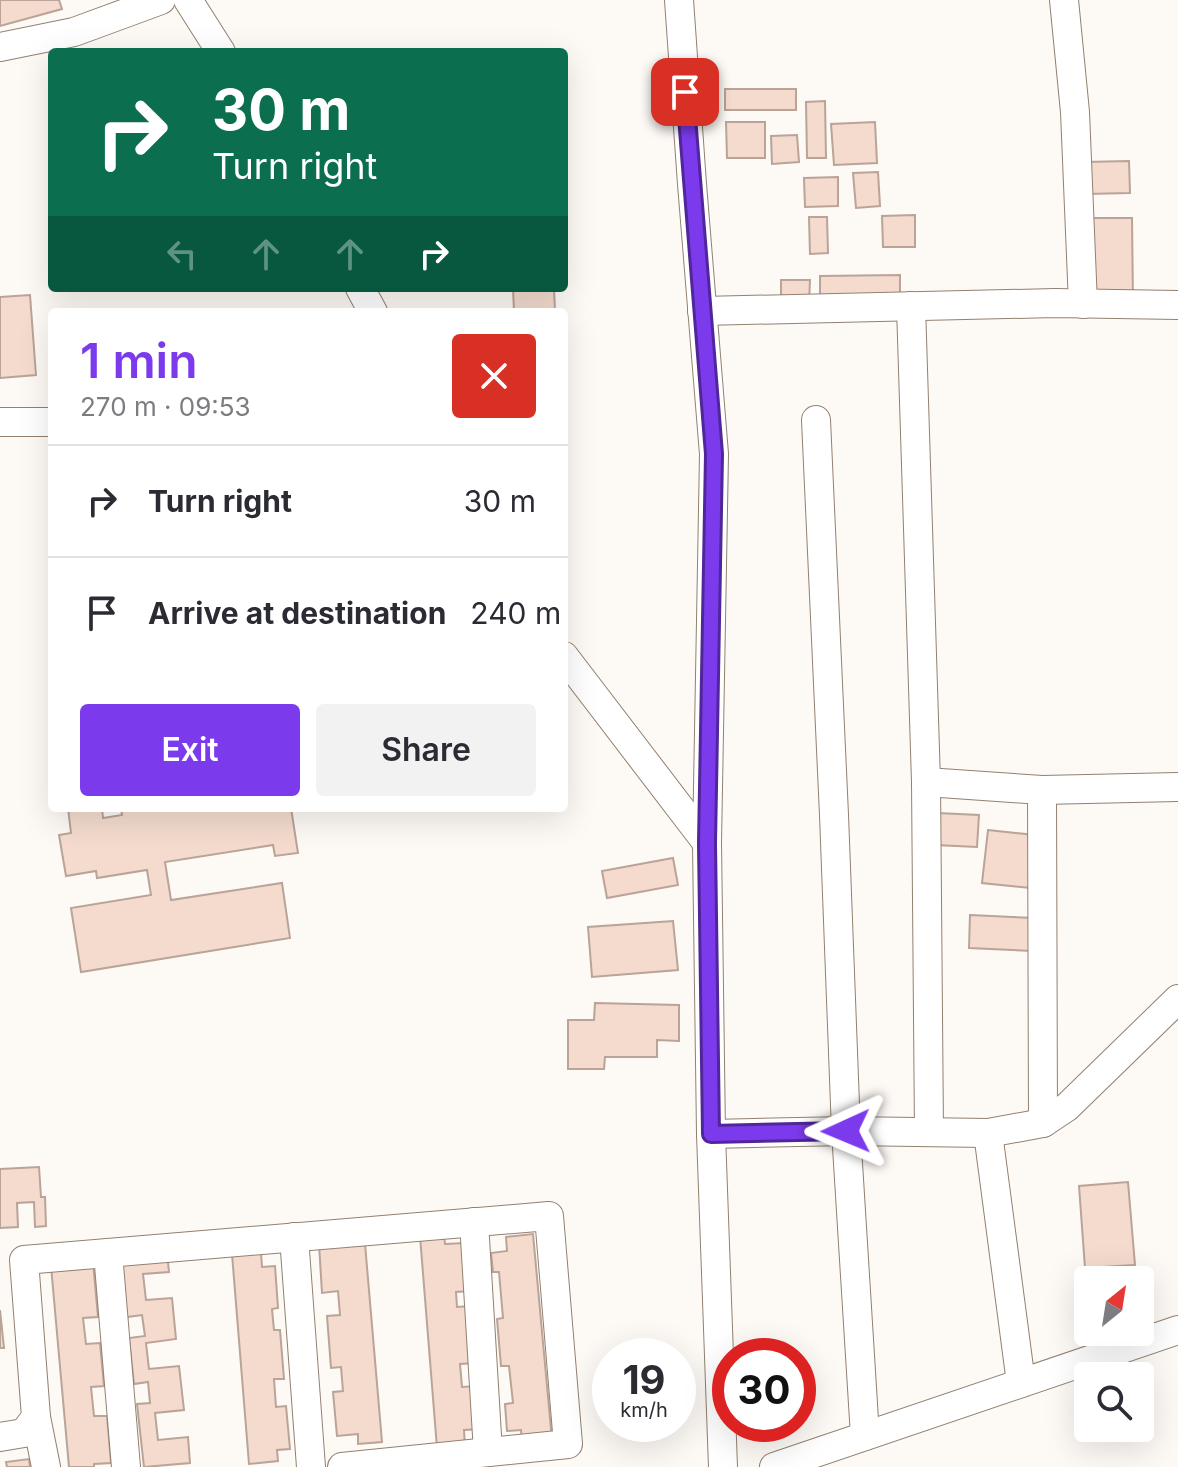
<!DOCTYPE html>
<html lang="en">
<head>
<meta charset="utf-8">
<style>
  :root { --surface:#fff; --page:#f2f2f3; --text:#2b2b33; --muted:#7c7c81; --line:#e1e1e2; --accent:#7c3aed }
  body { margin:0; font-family:Inter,sans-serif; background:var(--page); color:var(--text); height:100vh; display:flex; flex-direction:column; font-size:30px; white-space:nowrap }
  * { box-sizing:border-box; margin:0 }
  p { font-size:26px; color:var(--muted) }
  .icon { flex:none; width:44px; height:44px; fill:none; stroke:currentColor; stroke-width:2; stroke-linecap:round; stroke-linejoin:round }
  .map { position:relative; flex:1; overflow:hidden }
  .drawer { position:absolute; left:48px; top:308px; width:520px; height:504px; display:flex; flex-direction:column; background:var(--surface); border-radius:8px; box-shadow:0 8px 32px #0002 }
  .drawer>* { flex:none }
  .guide { position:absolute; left:48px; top:48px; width:520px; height:244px; border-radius:8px; box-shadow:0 8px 32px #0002; background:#0b6e4f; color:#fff; overflow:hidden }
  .needle { width:52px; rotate:30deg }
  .controls { position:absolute; left:1074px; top:1266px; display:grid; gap:16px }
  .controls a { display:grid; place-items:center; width:80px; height:80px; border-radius:8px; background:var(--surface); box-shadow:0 8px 32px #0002; font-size:40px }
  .speed { position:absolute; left:592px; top:1338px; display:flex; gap:16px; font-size:40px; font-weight:700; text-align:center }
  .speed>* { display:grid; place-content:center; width:104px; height:104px; border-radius:50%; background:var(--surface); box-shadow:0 8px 32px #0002; line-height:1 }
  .speed small { font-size:20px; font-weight:400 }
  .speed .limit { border:12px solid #d22; background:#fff; color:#111 }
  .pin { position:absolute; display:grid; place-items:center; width:68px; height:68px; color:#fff; margin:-34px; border-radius:16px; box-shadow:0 4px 12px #0006 }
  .me { position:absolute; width:88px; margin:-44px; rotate:269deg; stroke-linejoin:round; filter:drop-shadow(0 0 6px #0008) }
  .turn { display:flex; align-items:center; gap:28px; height:168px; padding:0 32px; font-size:36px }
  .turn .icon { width:104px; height:104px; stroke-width:2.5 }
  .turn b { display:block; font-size:56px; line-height:68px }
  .lanes { display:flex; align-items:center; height:76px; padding:0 32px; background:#0003; justify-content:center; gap:40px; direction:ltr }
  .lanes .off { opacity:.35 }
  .round { display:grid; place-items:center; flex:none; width:84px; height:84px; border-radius:8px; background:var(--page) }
  .overview { display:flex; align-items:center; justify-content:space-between; height:136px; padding:0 32px }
  h1 { font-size:48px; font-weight:600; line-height:60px; color:var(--accent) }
  .cta { display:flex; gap:16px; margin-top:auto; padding:16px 32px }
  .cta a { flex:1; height:92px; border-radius:8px; background:var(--accent); color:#fff; font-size:32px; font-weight:600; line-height:92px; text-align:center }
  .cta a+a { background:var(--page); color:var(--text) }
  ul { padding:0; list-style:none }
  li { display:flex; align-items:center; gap:24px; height:112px; padding:0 32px; border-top:2px solid var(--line) }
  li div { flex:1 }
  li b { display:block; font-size:30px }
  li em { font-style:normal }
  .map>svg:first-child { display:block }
</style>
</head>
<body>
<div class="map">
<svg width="1178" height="1467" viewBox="0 0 1178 1467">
  <rect width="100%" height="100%" fill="#fdf9f5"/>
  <g fill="#f4dbce" stroke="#baa397" stroke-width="2">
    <path d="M0,0H59L62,9L0,26Z"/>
    <rect x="725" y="89" width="71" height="21"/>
    <path d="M825,101L826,158H807L806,102Z"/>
    <path d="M726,122H765V158H727Z"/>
    <path d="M875,122L877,163L834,165L831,124Z"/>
    <path d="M797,135L799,162L772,164L771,136Z"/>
    <path d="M1129,161L1130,193L1085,194L1084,162Z"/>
    <path d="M878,172L880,206L856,208L853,173Z"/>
    <path d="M838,177V206L805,207L804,178Z"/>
    <path d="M915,215V247H883L882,216Z"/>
    <path d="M809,217H827L828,253L810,254Z"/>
    <path d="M1087,218H1132L1133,303H1089Z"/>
    <path d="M900,275V306H820V276Z"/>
    <path d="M781,280H810L809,304L781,303Z"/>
    <path d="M513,288H554L555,312H514Z"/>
    <path d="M30,295L36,375L0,378V297Z"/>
    <path d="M68,808H102L103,818L122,815L121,808H291L298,853L275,856L273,845L165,862L171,900L282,883L290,938L81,972L71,908L151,895L147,870L97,878L96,871L66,876L59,835L71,833Z"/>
    <path d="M937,813L979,815L977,847L935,845Z"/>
    <path d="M988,830L1035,835L1030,888L982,883Z"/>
    <path d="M673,858L678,885L607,898L602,871Z"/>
    <path d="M970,915L1034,918L1032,951L969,948Z"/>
    <path d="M673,921L678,970L592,977L588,927Z"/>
    <path d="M595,1003L679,1005V1041L657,1040V1057H605L604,1069H568V1020H594Z"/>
    <path d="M39,1167L41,1197H45L46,1226L35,1227L34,1202L17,1203L18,1227L0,1228V1169Z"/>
    <path d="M1128,1182L1135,1265L1085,1268L1079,1186Z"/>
    <path d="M364,1232L382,1442L358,1444V1434L337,1436L333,1392L343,1391L341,1367L331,1368L327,1316L340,1315L338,1291L322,1293L319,1244Z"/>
    <path d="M444,1234L445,1244L465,1243L469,1291L456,1292L457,1307L471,1306L475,1363L460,1364L462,1387L477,1386L481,1429L464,1430L465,1446L437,1448L420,1236Z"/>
    <path d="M533,1234L552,1440L522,1443L521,1430L507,1431L505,1404L513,1403L509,1366H501L497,1319L503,1318L499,1272H493L491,1253L507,1251L506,1237Z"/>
    <path d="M167,1252L169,1272L143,1274L146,1300L172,1298L176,1339L146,1343L149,1369L179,1366L184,1410L155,1413L158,1440L188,1437L190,1463L144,1467L137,1404L150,1403L148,1382L134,1384L129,1338L145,1336L142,1315L127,1317L120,1257Z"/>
    <path d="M261,1252L262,1267L275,1266L278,1308L272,1309L274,1330H280L284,1379H274L276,1407L286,1406L290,1449L277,1450L278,1461L249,1464L232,1254Z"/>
    <path d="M93,1262L98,1317L83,1318L86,1344L100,1343L104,1386L91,1387L94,1416H107L111,1463L94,1464V1467H69L51,1266Z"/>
    <path d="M0,1310L4,1348H0Z"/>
    <path d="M29,1459L30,1467H7L6,1462Z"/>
  </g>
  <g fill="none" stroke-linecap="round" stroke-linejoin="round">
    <g stroke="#928070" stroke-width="30">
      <g id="minor">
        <path d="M188,0L221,52"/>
        <path d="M679,0L692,184L714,454L707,843L711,1134L723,1467"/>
        <path d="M1064,0L1075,112L1083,304"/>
        <path d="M0,47L74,32L161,0"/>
        <path d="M360,288L373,312"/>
        <path d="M911,306L926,782L929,1132"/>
        <path d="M702,311L1055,303L1178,305"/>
        <path d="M816,420L834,815L846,1131L865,1436"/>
        <path d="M0,422H52"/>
        <path d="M564,656L707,843"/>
        <path d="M926,782L1042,790L1178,787"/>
        <path d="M1042,790L1043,1123"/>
        <path d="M988,1133L1021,1383"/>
        <path d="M711,1134L846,1131L988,1133L1043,1123L1067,1107L1178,999"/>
        <path d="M474,1222L488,1452"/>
        <path d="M294,1237L311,1467"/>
        <path d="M108,1253L126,1467"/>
        <path d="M36,1417L46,1467"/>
        <path d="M0,1437L24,1433L36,1417L24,1260L549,1216L568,1444L342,1467"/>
        <path d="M774,1467L1178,1330"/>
      </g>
    </g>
    <use href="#minor" stroke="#fff" stroke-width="28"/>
  </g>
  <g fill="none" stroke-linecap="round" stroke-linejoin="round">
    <g stroke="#51269a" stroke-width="20">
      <path id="route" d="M685,92L714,454L707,843L711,1134L846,1131"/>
    </g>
    <use href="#route" stroke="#7c3aed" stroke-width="14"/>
  </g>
</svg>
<div class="controls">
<a><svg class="needle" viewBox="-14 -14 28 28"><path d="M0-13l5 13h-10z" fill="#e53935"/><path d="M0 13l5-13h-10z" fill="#7c7c81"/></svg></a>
<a><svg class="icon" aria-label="search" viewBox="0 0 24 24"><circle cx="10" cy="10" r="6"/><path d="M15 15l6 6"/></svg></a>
</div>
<div class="speed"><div>19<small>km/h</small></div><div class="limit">30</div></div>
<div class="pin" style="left:685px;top:92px;background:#d93025"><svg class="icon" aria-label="arrive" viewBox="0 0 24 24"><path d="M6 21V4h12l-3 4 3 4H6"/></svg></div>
<svg class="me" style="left:846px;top:1131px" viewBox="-20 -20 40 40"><path d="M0-17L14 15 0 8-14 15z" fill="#7c3aed" stroke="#fff" stroke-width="4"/></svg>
<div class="guide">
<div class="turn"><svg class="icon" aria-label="right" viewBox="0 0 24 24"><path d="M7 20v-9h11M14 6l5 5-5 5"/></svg><div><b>30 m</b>Turn right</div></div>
<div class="lanes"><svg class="icon off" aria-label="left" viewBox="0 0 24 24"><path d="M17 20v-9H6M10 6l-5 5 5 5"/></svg><svg class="icon off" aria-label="ahead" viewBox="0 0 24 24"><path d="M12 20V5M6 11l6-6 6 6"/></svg><svg class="icon off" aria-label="ahead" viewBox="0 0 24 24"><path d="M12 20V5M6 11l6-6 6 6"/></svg><svg class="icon" aria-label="right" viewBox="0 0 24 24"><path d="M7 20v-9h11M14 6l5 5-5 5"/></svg></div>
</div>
<section class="drawer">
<div class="overview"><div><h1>1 min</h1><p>270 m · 09:53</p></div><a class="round" style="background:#d93025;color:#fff"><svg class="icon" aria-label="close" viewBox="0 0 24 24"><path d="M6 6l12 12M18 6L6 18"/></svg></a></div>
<ul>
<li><svg class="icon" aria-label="right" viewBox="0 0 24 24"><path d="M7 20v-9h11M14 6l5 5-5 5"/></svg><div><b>Turn right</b></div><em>30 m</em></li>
<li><svg class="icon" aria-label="arrive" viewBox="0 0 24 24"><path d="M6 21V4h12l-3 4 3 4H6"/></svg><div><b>Arrive at destination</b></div><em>240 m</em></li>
</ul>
<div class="cta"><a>Exit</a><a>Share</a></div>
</section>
</div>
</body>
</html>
